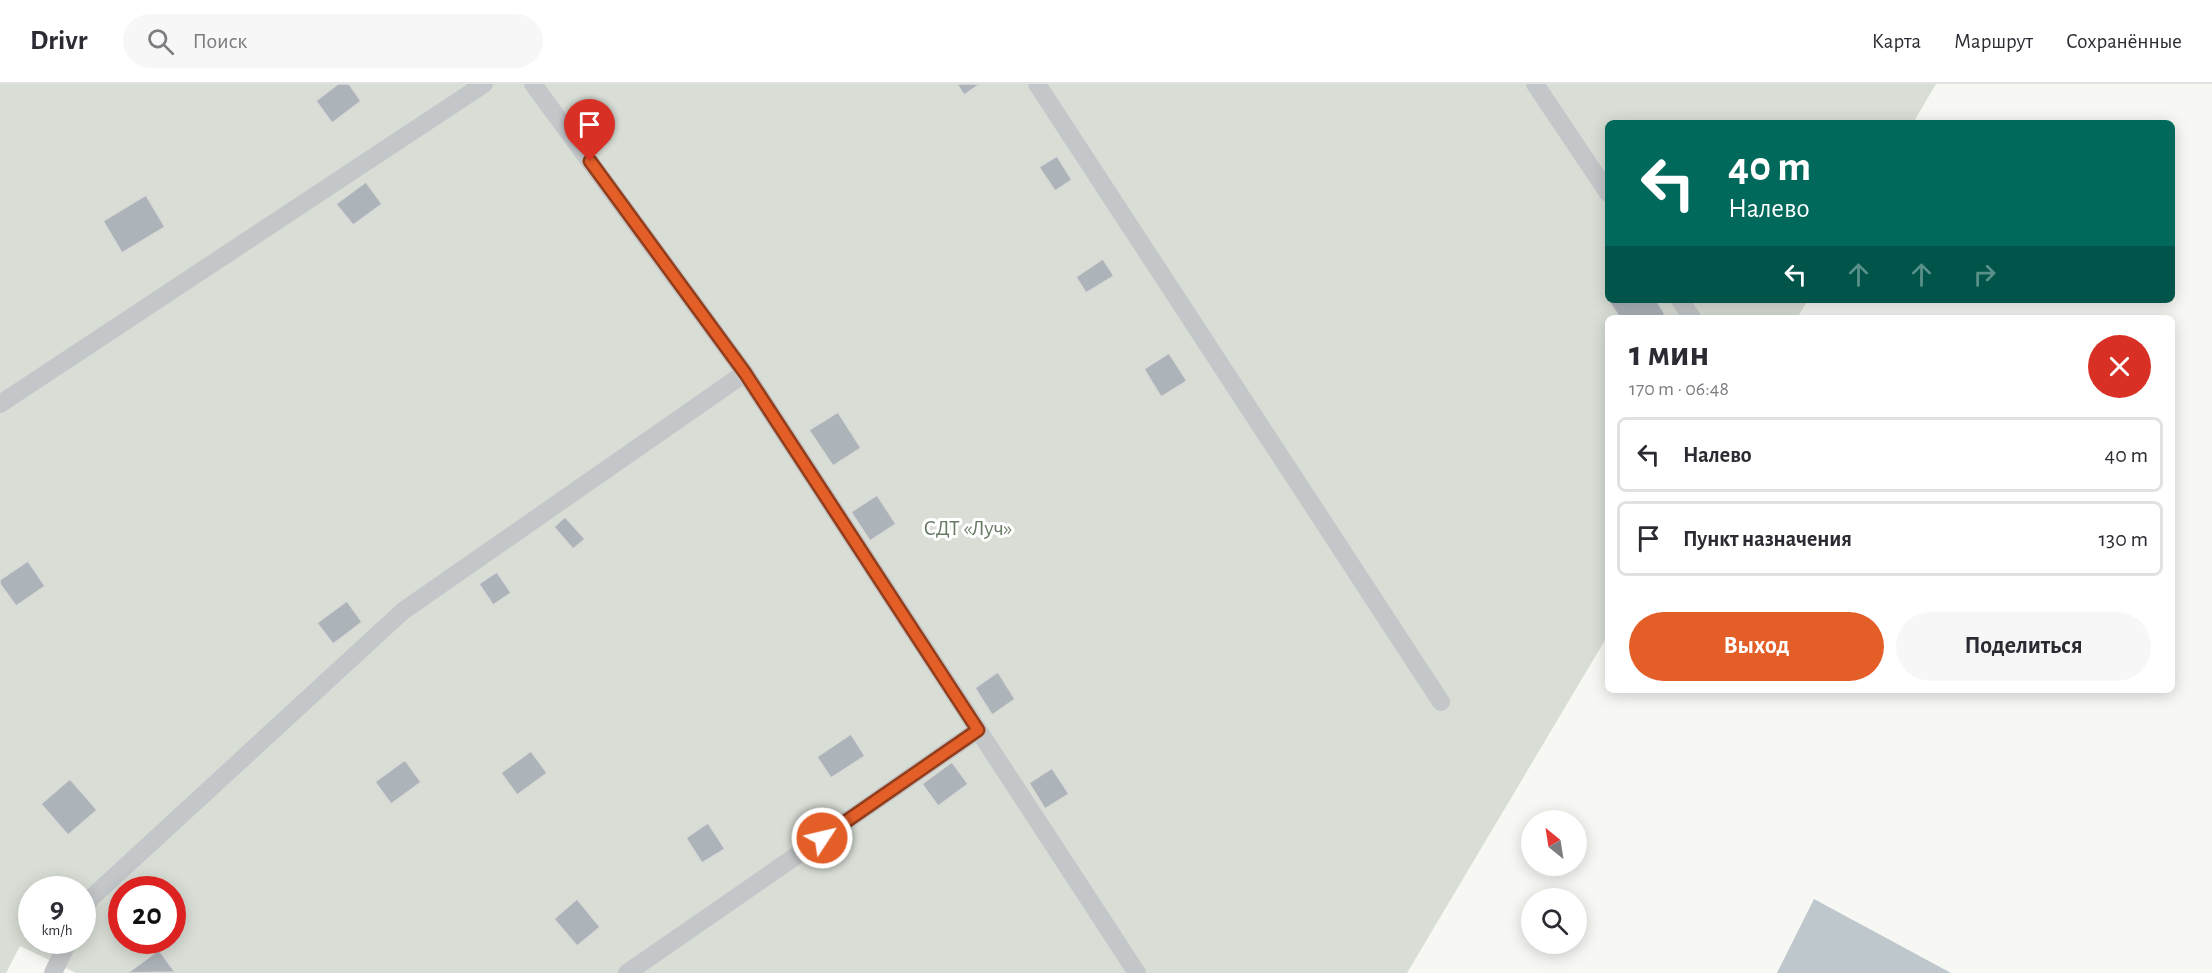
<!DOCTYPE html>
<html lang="ru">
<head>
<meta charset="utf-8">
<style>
  :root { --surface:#fff; --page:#f7f7f7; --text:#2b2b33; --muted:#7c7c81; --line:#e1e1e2; --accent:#e45e28 }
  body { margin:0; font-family:"Alegreya Sans",sans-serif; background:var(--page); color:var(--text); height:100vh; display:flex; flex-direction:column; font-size:22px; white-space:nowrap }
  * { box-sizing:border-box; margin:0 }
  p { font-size:20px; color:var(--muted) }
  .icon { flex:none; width:33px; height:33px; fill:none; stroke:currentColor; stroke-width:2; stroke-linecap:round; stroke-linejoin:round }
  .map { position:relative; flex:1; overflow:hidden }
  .panel { position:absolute; left:1605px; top:231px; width:570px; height:378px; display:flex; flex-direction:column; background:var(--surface); border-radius:9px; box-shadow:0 3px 15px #0003 }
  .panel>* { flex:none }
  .hud { position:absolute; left:1605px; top:36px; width:570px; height:183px; border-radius:9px; box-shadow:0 3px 15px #0003; background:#00695c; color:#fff; overflow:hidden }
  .needle { width:39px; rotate:330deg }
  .fabs { position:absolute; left:1521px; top:726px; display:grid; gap:12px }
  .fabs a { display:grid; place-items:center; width:66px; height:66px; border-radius:50%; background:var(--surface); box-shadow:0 3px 15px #0003; font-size:30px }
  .speed { position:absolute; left:18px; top:792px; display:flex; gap:12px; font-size:30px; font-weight:700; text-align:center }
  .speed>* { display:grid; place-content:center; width:78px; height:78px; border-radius:50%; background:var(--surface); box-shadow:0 3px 15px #0003; line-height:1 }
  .speed small { font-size:15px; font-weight:400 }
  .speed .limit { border:9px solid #d22; background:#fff; color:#111 }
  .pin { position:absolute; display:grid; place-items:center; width:51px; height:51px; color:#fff; margin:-62px -26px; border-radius:50% 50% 50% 0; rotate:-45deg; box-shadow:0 0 6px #0007 }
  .pin .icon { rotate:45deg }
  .me { position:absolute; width:66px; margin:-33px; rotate:55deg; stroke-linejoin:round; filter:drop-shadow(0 0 4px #0008) }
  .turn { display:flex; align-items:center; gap:21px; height:126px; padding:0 24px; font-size:27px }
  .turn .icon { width:78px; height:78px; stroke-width:2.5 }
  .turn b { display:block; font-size:42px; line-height:51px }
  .lanes { display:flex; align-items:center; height:57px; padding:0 24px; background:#0003; justify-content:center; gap:30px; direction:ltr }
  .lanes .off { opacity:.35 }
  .round { display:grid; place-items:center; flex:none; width:63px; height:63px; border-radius:32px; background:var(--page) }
  .overview { display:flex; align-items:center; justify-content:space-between; height:102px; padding:0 24px }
  h1 { font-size:36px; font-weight:600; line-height:45px }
  .action { display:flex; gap:12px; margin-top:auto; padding:12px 24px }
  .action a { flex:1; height:69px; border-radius:36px; background:var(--accent); color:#fff; font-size:24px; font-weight:600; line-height:69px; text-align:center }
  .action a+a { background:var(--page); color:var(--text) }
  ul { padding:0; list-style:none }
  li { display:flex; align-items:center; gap:18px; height:75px; margin:0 12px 9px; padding:0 12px; border:3px solid var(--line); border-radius:9px }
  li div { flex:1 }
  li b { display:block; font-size:22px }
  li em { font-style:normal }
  header { display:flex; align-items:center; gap:36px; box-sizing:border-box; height:84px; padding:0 30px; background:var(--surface); border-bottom:2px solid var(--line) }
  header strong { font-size:28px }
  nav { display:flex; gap:33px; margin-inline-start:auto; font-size:21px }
  .search { width:420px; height:54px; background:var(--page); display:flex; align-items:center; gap:15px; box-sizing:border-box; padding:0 21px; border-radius:33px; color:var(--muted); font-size:22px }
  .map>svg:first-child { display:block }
</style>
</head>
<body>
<header>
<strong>Drivr</strong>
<div class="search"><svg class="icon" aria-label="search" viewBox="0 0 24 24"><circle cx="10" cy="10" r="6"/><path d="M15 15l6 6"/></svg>Поиск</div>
<nav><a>Карта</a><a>Маршрут</a><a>Сохранённые</a></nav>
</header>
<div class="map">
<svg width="2212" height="889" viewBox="0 0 2212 889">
  <rect width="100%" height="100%" fill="#f7f7f4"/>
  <path fill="#d8ded5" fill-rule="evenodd" d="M0,0H1936L1913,39H1608V216H1808L1797,234H1608V551L1407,889H76L20,862L6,889H0ZM32,806H82V856H32ZM122,806H172V856H122Z"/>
  <path fill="#bdc7cc" d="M1814,815L1951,889H1777Z"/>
  <g fill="#acb3b9" stroke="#d9d9d7" stroke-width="1.5">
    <path d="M338,0H349L361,17L332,39L316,17Z"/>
    <path d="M957,0H980L964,11Z"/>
    <path d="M1057,72L1072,96L1055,107L1039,83Z"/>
    <path d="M366,98L382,120L353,141L336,120Z"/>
    <path d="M146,111L165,143L122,169L103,137Z"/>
    <path d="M1103,175L1114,192L1086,209L1076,193Z"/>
    <path d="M1608,216H1656L1665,230L1660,234H1620Z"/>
    <path d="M1169,269L1187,297L1161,313L1144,285Z"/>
    <path d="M838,328L861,364L833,382L809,346Z"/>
    <path d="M877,411L896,440L870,457L851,428Z"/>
    <path d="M565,433L585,455L573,465L554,443Z"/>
    <path d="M28,477L45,502L16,522L0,500V496Z"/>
    <path d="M497,488L511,509L493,521L479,500Z"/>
    <path d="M347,517L362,538L333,560L317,539Z"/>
    <path d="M998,588L1015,615L992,631L975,604Z"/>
    <path d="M851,650L865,672L831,694L817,673Z"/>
    <path d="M531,667L547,689L517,711L501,689Z"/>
    <path d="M405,676L421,698L391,720L375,698Z"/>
    <path d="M952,678L968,700L938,722L922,700Z"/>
    <path d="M1052,684L1069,710L1045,725L1029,699Z"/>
    <path d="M70,695L97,726L68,751L41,720Z"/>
    <path d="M708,739L725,765L702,779L686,754Z"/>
    <path d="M577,815L600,843L577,862L554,835Z"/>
    <path d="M159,866L175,888L130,889L129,888Z"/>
  </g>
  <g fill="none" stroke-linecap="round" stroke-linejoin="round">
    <g stroke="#c3c7ca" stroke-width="18">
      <path d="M533,0L745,289L1137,889"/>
      <path d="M1037,0L1441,618"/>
      <path d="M1535,0L1608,109"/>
      <path d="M1680,216L1692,234"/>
      <path d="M0,320L484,0"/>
      <path d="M82,831L90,815L403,527L745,289"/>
      <path d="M53,889L69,856"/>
      <path d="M627,889L978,646"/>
    </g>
  </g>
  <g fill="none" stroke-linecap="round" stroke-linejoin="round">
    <g stroke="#943d1a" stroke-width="15">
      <path id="route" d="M590,77L745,289L978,646L822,754"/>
    </g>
    <use href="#route" stroke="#e45e28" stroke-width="10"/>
  </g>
  <g text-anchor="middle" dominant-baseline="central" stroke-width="6" stroke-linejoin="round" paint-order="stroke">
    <g font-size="22" fill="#687c65" stroke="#fff">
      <text x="968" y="444">СДТ «Луч»</text>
    </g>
  </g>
</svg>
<div class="fabs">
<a><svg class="needle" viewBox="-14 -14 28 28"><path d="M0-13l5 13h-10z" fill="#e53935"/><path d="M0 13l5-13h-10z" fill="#7c7c81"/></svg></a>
<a><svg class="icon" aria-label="search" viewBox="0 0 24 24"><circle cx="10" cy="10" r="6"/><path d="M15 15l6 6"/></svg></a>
</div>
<div class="speed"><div>9<small>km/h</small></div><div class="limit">20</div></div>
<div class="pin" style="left:590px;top:77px;background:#d93025"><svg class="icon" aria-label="arrive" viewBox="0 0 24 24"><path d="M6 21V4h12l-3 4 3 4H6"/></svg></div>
<svg class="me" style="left:822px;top:754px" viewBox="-20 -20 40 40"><circle r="17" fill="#e45e28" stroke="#fff" stroke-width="3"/><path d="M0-11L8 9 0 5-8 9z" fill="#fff"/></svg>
<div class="hud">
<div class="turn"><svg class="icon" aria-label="left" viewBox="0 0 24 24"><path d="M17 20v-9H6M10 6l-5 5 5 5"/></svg><div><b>40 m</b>Налево</div></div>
<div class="lanes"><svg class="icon" aria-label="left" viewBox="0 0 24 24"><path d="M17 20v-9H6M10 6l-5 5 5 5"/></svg><svg class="icon off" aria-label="ahead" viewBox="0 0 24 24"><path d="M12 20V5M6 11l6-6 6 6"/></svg><svg class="icon off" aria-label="ahead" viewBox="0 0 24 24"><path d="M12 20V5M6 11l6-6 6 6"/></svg><svg class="icon off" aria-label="right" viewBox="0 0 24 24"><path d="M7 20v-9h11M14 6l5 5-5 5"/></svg></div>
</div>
<section class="panel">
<div class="overview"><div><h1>1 мин</h1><p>170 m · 06:48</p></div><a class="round" style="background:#d93025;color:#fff"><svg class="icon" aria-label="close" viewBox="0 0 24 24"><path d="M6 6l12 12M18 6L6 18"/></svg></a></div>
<ul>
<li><svg class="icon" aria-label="left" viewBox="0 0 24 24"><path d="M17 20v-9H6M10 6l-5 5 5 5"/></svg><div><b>Налево</b></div><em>40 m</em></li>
<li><svg class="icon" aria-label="arrive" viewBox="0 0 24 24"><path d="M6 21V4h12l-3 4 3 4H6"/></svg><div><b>Пункт назначения</b></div><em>130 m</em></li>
</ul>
<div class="action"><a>Выход</a><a>Поделиться</a></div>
</section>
</div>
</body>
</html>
